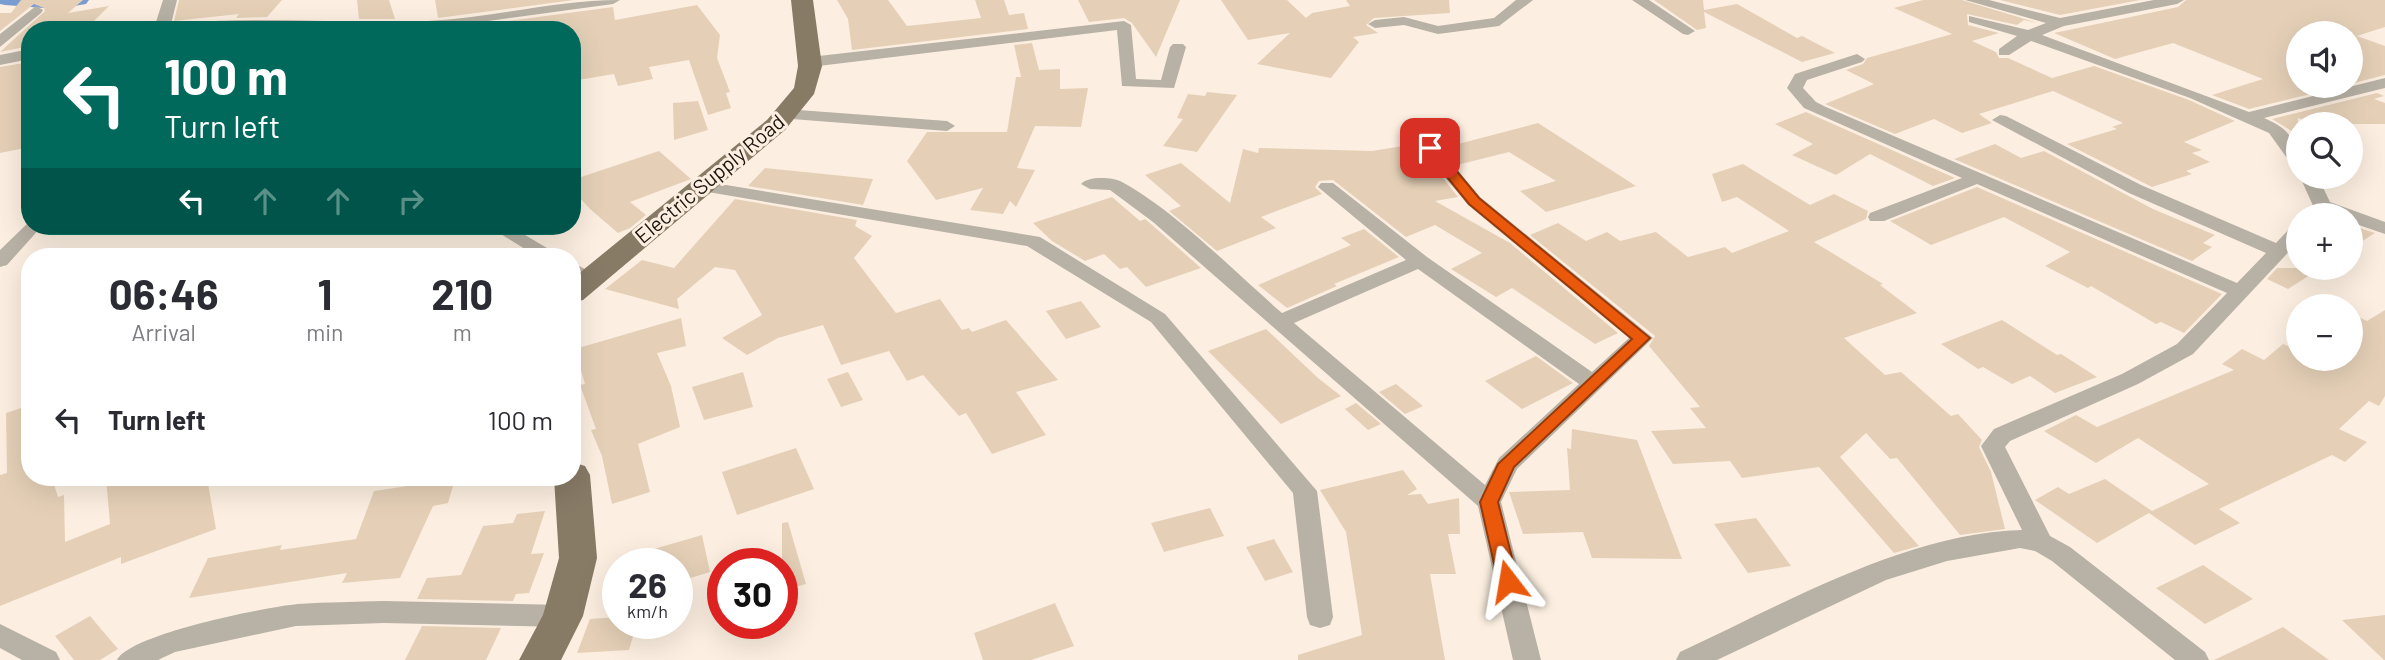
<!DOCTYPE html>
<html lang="en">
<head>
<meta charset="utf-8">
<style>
  :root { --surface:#fff; --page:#f7f7f7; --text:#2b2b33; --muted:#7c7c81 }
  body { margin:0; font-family:Barlow,sans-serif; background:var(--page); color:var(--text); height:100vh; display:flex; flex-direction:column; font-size:26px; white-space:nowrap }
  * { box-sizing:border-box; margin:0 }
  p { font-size:23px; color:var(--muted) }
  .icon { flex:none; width:38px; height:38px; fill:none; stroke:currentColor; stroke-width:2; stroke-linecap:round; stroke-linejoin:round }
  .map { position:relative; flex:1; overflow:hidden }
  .details { position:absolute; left:21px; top:248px; width:560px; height:238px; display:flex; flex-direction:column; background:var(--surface); border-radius:28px; box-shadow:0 7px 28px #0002 }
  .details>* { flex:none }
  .hud { position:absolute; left:21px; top:21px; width:560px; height:214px; border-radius:28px; box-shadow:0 7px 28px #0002; background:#00695c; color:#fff; overflow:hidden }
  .tools { position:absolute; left:2286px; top:21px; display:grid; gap:14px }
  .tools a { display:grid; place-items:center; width:77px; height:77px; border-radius:50%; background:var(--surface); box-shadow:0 7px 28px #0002; font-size:35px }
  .speed { position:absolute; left:602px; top:548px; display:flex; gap:14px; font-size:35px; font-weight:700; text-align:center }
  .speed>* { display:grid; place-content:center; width:91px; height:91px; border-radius:50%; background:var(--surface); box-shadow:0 7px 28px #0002; line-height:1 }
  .speed small { font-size:18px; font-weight:400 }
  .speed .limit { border:10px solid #d22; background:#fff; color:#111 }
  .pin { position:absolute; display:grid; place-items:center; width:60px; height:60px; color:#fff; margin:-30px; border-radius:14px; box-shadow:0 4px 10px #0006 }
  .me { position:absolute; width:77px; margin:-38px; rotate:346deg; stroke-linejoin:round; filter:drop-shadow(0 0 5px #0008) }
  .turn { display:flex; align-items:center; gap:24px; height:147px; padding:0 28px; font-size:32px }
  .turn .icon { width:91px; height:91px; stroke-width:2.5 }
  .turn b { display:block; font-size:49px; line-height:60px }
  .lanes { display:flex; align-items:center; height:66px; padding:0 28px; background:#0003; justify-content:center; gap:35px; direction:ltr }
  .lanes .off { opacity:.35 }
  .eta { display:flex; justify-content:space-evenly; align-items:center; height:119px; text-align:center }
  .eta b { font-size:42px; font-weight:700; line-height:49px }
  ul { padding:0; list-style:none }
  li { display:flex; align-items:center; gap:21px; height:105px; padding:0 28px }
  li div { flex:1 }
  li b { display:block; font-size:26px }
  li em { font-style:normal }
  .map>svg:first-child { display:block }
</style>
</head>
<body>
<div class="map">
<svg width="2385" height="660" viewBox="0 0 2385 660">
  <rect width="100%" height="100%" fill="#fcefe1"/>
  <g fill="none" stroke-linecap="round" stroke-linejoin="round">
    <path fill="#799dd1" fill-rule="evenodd" d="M0,0H89L86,4L56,9L5,5L0,4Z"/>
  </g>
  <g fill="#e5d0b7">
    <path d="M21,0H83L68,13L109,6L85,30H30V46L0,52L45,11L44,8L34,4L0,31V13H11Z"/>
    <path d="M179,0H282L267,17L236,18L239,14L174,21Z"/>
    <path d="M357,0H389L395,19H359Z"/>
    <path d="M435,0H574L438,18Z"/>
    <path d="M837,0H888L907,26L981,18L975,0H1004L1009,15L1024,13L1028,29L852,50L848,19Z"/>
    <path d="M1078,0H1180L1156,57L1132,23L1124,18L1089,22Z"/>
    <path d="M1221,0H1287L1306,18L1312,13L1350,6L1346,0H1449L1450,13L1374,18L1366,25L1378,33L1353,37L1359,42L1331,78L1257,64L1290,33L1248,40Z"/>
    <path d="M1654,0H1703L1704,10L1737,4L1797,38L1802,36L1835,53L1802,62L1704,12L1706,28L1697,30Z"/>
    <path d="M1923,0H1962L2038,23L2024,20L2017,25L1967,14L1968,25L1999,33L1972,41L1996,52L1999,58H2008L2052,78L2094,66L2189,100L2235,121L2184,142L2202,150L2192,153L2210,162L2186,171L2192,174L2152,187L2067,144L2117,129L2112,127L2123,123L2053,91L1979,114L1992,123L1962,133L1934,119L1895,134L1825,104L1874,84L1846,70L1863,64L1867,58L1952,34L1894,8Z"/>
    <path d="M2000,0H2140L2060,15Z"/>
    <path d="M2186,0H2385V27L2357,36L2385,46V75L2350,84V33H2298V86H2343L2249,109L2212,95L2263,79L2173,43L2115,59L2054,33L2178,7Z"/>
    <path d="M697,5L720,35L717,58L730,92L726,93L731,108L708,115L689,60L649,67L653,79L618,86L614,74L572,81V30H486L485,24L613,7L615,20Z"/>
    <path d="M1032,43L1039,70L1060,69V89L1088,88L1081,127L1035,126L1017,168L1035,170L1016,207L1010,201L1003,214L970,210L983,188L936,200L907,161L927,132H1007L1016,77H1021L1014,45Z"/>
    <path d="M30,62V139L25,148L0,153V67Z"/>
    <path d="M1207,92L1237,95L1197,152L1163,146L1183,119L1177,118L1188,94L1205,96Z"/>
    <path d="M2377,93L2384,96L2374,99L2385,103V124H2312L2298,118V135L2272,119Z"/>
    <path d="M698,101L708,130L674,140L673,103Z"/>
    <path d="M1806,112L1955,178L1933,186L1870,154L1836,175L1792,155L1813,144L1775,124Z"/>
    <path d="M1538,123L1636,186L1546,212L1520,191L1556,181L1509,152L1457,165L1443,148Z"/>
    <path d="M1416,144L1458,197L1435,201L1510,243L1618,333L1595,344L1512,288L1496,297L1451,269L1482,253L1435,225L1406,237L1333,180L1319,181L1315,187L1322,194L1261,217L1276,228L1217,251L1169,211L1181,206L1145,175L1181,163L1230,203L1243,149L1258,153L1259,148L1372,151Z"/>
    <path d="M1995,144L2021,158L2044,151L2153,209L2215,235L2203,243L2212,247L2192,261L1954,159Z"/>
    <path d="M659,151L691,179L630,202L646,215L630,228L618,233L590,209L572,189V180Z"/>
    <path d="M1743,164L1810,205L1834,194L1868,211L1866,219L1814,242L1883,284L1880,285L1917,313L1844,338L1885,375L1901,372L1951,416L1958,414L1982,440L1979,447L1991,472L2005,529L1960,535L1897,458L1890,459L1866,433L1840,457L1919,546L1894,553L1819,467L1742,478L1730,461L1673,464L1651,431L1706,428L1690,408L1700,407L1649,346L1655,336L1530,235L1558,223L1586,241L1607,232L1620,241L1656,232L1688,257L1725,247L1732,253L1789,231L1737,197L1722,202L1712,174Z"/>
    <path d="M765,168L873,179L863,205L748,186Z"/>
    <path d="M1977,187L2222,294L2184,333L2161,322L2156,324L2091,286L2088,288L2045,266L2070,252L2004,217L1931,245L1890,221Z"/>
    <path d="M1112,197L1140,221L1145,219L1151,224L1201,268L1146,287L1127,267L1120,269L1104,254L1085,261L1052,241L1033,223Z"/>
    <path d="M735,199L857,220L855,226L872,236L854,258L896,313L940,299L962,330L969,328L972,332L1006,320L1058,380L1016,392L1046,435L992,454L966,413L959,416L923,375L907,381L889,351L841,365L823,325L778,338L747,355L722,338L762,315L735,270L715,267L677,299L679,309L605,289L642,260L674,268Z"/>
    <path d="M2350,225L2375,233L2350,249Z"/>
    <path d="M1364,229L1399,257L1334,284L1337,286L1287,308L1258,285L1351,245L1341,238Z"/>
    <path d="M2277,268H2321L2288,289L2267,279Z"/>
    <path d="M1081,301L1101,327L1066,339L1046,311Z"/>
    <path d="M2385,310V396L2379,406L2369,401L2339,429L2367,442L2345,462L2332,455L2219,509L2240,523L2195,545L2149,513L2097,543L2035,500L2058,487L2069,494L2105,479L2152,511L2209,484L2138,438L2096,463L2044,431L2076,415L2097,427L2234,370L2222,364L2242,349L2264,360L2283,344L2298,350V359H2350V313L2367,321Z"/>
    <path d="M681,318L686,346L657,353L671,386L680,427L638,444L650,492L612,504L602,456L591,430L596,429L580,385L585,384L575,349Z"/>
    <path d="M2002,320L2057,355L2061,354L2097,377L2055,393L2030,376L2012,384L1983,367L1978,369L1941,344Z"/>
    <path d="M1266,329L1318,378L1341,396L1281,424L1208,351Z"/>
    <path d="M1536,356L1573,383L1522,409L1485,381Z"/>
    <path d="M743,372L753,407L704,420L692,387Z"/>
    <path d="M848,372L863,400L841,407L827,379Z"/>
    <path d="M1396,384L1423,406L1405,414L1379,392Z"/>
    <path d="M1356,403L1381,424L1368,430L1345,409Z"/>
    <path d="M30,405V478H52L58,497L64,495L65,542L110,524L106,478H207L216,529L121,564V557L0,606V475L7,473L6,413Z"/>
    <path d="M1572,429L1637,440L1682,559L1592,558L1583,532L1523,534L1509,492L1570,490L1567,448L1571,449Z"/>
    <path d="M796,448L814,489L737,515L722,472Z"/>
    <path d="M1403,470L1417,489L1407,495L1421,494L1428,504L1459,498L1460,534H1448L1456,574H1430L1445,660H1298V655L1362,635L1346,532L1320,490Z"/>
    <path d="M455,479L448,503L433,506L400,578L342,583L347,573L189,598L208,558L282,545L280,550L356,539L374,491Z"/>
    <path d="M1210,508L1224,536L1164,552L1151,523Z"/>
    <path d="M545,511L531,554L544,553L529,593L516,594L513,601L417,599L427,578L461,575L483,526L513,523L517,514Z"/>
    <path d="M1756,518L1791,566L1748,573L1714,524Z"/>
    <path d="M788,522L806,584L782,591V523Z"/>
    <path d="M702,535L710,572L677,582V564H624L623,558Z"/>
    <path d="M1274,539L1293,572L1265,581L1246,547Z"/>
    <path d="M2203,565L2253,599L2205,624L2156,588Z"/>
    <path d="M1055,603L1074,646L1031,660H983L974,633Z"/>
    <path d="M2385,615V660H2384L2342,620Z"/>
    <path d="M90,616L118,649L100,660H74L55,636Z"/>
    <path d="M618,617V623H637L629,650L577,653L590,619Z"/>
    <path d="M422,626L501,628L486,660H405Z"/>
    <path d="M2283,627L2329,660H2214L2252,642Z"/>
  </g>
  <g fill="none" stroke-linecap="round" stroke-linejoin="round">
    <g fill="#b8b1a5" fill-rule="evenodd">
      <path d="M163,0H177L171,24C256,15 342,24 428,21C493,18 555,0 620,0L613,4L430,29L146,30L155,25Z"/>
      <path d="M1516,0H1533L1499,26L1438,34L1404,25L1375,28L1368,24L1375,20L1404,17L1438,26L1494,18Z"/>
      <path d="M1632,0H1649L1695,31L1688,35L1683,34Z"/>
      <path d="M1965,0H1989L2060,18L2154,0H2184L2177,4L2064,26L2042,35L2249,112L2385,78V88L2264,118C2288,128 2298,140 2298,166L2292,165L2269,133L2190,98L2031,41L2009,55H1999V49L2017,36L1969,22V16L2028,30L2046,23Z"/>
      <path d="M36,6L43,10L41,13L0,47V34Z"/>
      <path d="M1124,21L1131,25L1136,79L1161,80L1170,47L1173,44H1183L1186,47L1174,88L1122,86L1117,30L810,67L802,62L810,57Z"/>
      <path d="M30,49V59L0,65V55Z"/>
      <path d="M1857,54L1865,59L1862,62L1807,80L1803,88L1816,102L1826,107L2237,283L2266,253L2129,193L1992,120L2000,115L2006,116L2141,185L2276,243L2291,227L2298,225V242L2193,354L2138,384L2010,441L2005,447L2050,536L2070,547L2205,652L2209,660H2175L2052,561L2035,551L2020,548L1947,561L1886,580L1717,660H1676L1680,652C1784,604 1906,533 2022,530L1981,446L1994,429L2122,374L2177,344L2227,293L1977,184L1884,221H1870L1868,217L1870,213L1962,178L1804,108L1787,88L1795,74Z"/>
      <path d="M785,109L947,121L955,126L947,131L779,118V110Z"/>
      <path d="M1430,143L1436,144L1480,197L1653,338L1517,469L1501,502L1541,660H1513L1478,506L1153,222L1110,190L1090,189L1081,184C1088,176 1112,177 1122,182C1174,210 1236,273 1282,313L1406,260L1318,187L1321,183H1333L1427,257L1592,372L1629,338L1468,205L1421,148ZM1418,269L1579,384L1499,458L1485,485L1294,323Z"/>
      <path d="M2300,177H2318L2330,202L2385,222V234L2350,222V215H2331L2315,210Z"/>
      <path d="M702,181L1040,237L1165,314L1317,491L1333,617L1330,625L1320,628L1310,625L1307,617L1293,493L1151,322L1027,246L696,190L693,186Z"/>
      <path d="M30,221V226H42L7,265L0,267V250Z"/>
      <path d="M488,226H510L562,257H538Z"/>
      <path d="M572,262L603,279L593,285L572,276Z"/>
      <path d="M384,601L563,605L573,608L576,616L573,624L563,627L384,623L296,626L175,652L158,660H117C130,634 266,607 298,604C327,602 356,602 384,601Z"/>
      <path d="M0,624L56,652L60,660H22L0,648Z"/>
    </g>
    <g fill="#877b66" fill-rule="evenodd">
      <path d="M791,0H813L822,66L814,94L785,130L583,300L572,303V279L767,120L794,88L798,66Z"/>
      <path d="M572,462L585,466L590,475L597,558L583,616L561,660H519L543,615L559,558L554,478H572Z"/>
    </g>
  </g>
  <path fill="#ea580c" stroke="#983908" stroke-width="2" d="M1425,145H1435L1479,198L1650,338L1514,467L1498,502L1518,581L1515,586H1501L1498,581L1480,502L1498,464L1632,339L1469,204L1425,150Z"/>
  <g text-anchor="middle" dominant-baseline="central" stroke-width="6" stroke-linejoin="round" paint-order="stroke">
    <g font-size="21" fill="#1d160d" stroke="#fcefe1">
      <text transform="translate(709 178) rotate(-40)">Electric Supply Road</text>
    </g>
  </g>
</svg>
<div class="tools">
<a><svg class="icon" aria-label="sound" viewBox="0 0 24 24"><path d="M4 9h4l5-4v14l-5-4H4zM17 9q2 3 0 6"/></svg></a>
<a><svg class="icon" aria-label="search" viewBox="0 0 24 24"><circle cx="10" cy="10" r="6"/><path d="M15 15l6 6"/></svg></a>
<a>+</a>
<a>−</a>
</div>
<div class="speed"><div>26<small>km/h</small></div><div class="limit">30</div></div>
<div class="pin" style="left:1430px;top:148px;background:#d93025"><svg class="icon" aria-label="arrive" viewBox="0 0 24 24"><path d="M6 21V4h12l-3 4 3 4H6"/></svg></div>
<svg class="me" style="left:1508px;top:581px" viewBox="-20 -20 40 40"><path d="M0-17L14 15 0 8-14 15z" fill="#ea580c" stroke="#fff" stroke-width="4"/></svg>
<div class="hud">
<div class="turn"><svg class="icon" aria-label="left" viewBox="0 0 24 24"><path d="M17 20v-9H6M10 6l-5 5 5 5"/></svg><div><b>100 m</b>Turn left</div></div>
<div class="lanes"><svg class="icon" aria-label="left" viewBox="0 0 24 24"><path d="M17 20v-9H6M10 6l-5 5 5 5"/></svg><svg class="icon off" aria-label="ahead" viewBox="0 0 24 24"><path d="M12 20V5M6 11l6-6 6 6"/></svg><svg class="icon off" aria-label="ahead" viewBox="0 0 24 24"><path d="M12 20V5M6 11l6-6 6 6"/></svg><svg class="icon off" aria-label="right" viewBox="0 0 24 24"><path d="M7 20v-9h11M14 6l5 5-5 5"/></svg></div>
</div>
<section class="details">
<div class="eta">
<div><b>06:46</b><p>Arrival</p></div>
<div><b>1</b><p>min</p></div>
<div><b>210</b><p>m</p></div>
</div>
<ul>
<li><svg class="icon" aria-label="left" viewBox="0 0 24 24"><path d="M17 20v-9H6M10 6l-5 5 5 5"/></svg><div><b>Turn left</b></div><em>100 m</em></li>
</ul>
</section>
</div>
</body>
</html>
